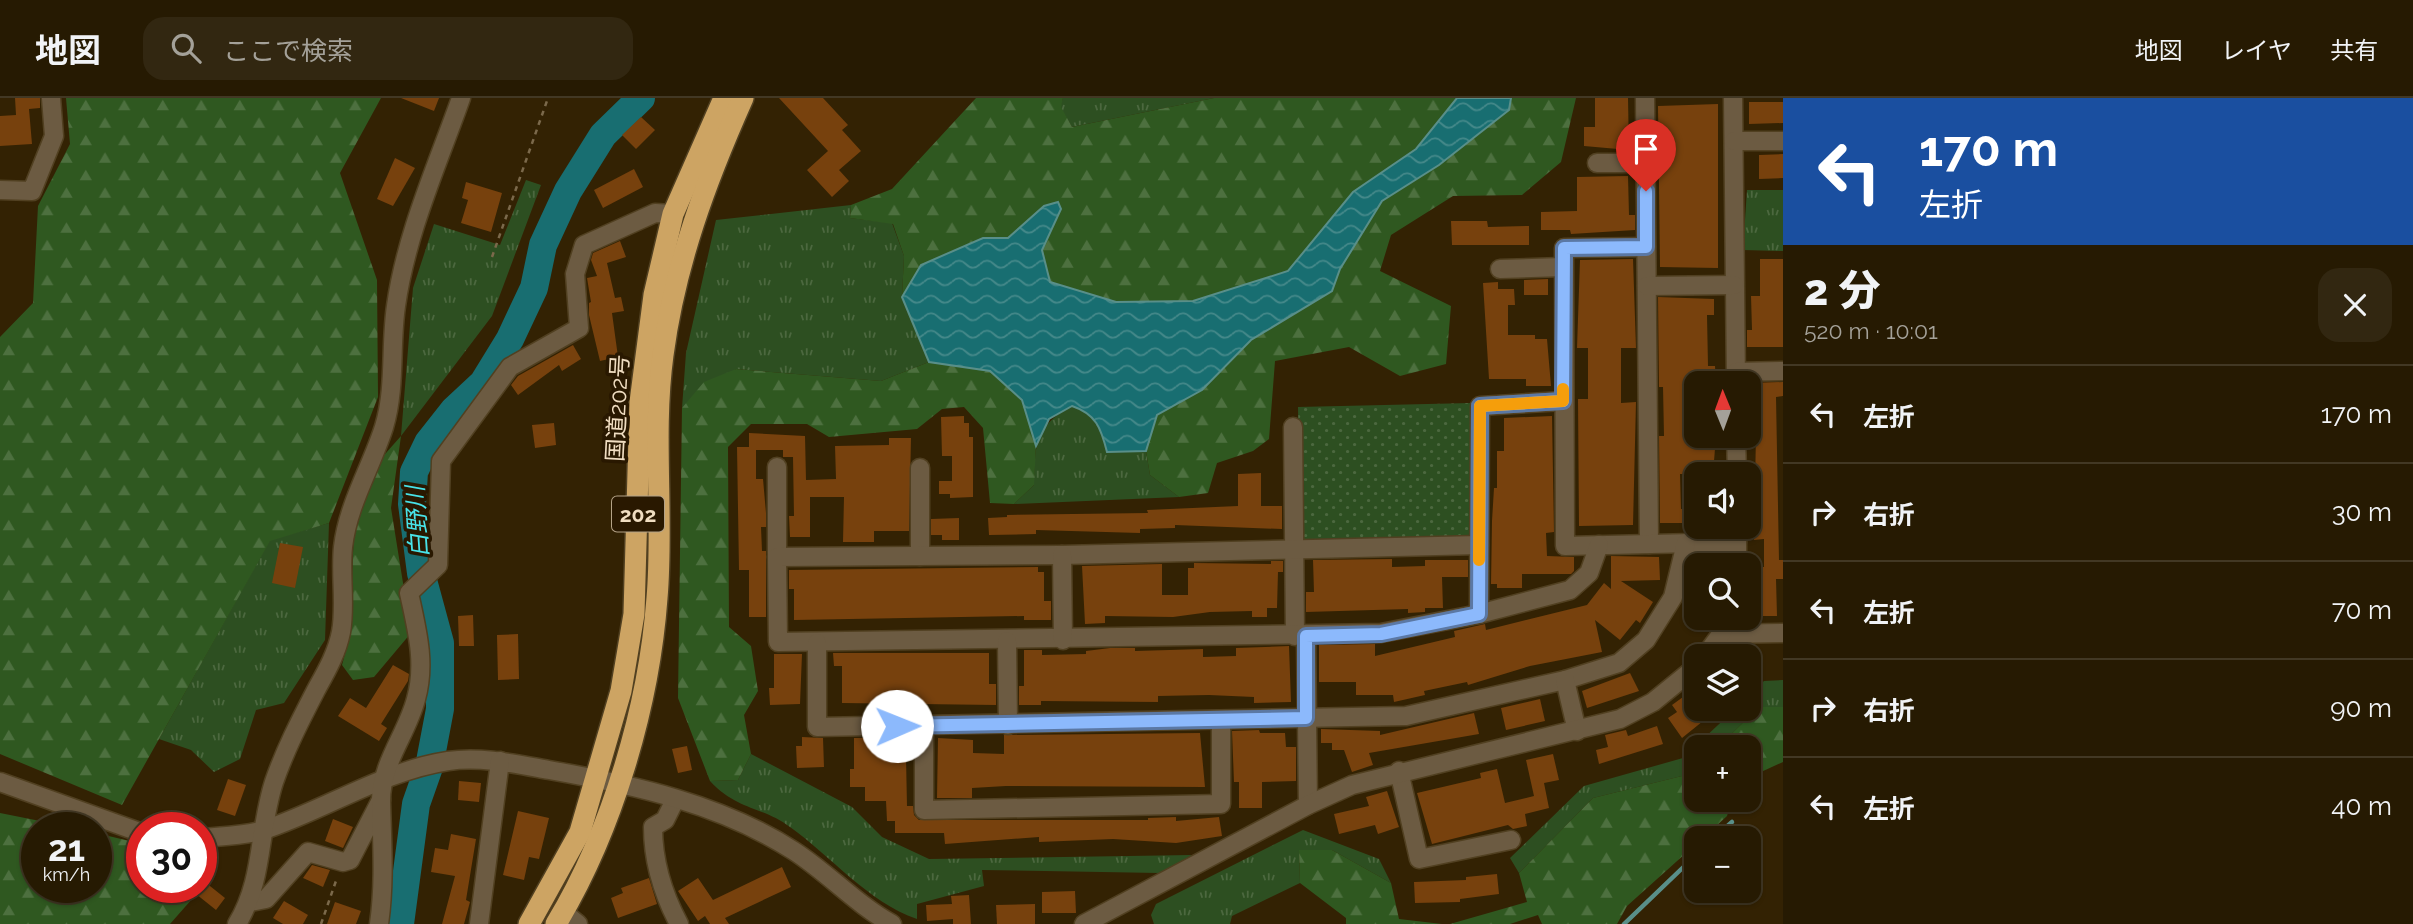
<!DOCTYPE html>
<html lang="ja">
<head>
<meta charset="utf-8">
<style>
  :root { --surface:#261a02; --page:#322711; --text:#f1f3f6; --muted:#a4a199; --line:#423824 }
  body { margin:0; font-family:Raleway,"Noto Sans JP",sans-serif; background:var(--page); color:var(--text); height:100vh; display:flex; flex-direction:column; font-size:26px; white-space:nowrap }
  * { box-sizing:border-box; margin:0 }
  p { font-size:23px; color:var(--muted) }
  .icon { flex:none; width:38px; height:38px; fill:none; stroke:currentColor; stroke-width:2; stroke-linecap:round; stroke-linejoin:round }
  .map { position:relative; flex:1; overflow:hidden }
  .sheet { display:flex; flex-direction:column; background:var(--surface); width:630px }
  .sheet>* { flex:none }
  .hud { background:#1a4fa0; color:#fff; overflow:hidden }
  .needle { width:46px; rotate:359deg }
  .fabs { position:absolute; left:1684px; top:273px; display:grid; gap:14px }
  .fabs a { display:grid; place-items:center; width:77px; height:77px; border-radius:14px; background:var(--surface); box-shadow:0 2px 5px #0004,0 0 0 2px var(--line); font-size:35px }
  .speed { position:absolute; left:21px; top:714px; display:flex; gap:14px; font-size:35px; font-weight:700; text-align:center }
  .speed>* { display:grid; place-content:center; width:91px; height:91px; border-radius:50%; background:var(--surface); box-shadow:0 2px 5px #0004,0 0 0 2px var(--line); line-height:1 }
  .speed small { font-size:18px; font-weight:400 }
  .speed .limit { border:10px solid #d22; background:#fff; color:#111 }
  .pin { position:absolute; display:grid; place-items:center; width:60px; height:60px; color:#fff; margin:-72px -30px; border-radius:50% 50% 50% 0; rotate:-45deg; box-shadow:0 0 7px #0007 }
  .pin .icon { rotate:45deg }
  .me { position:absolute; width:77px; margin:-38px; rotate:89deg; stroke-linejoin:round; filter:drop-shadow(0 0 5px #0008) }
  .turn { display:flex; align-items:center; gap:24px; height:147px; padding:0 21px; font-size:32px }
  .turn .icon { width:91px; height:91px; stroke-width:2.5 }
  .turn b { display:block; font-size:49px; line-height:60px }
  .round { display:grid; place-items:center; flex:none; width:74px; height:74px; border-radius:21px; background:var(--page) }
  .head { display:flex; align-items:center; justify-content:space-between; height:119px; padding:0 21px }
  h1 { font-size:42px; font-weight:800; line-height:52px }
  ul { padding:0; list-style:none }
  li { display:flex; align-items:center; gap:21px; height:98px; padding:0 21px; border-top:2px solid var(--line) }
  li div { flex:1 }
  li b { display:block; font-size:26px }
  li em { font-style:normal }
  header { display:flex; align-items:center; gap:42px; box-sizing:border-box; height:98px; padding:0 35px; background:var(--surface); border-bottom:2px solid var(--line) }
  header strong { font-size:33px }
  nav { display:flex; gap:38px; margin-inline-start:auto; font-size:24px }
  .search { width:490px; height:63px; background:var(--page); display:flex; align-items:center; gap:18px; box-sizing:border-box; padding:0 24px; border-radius:21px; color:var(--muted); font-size:26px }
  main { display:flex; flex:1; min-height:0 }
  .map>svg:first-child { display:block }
</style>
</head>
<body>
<header>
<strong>地図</strong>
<div class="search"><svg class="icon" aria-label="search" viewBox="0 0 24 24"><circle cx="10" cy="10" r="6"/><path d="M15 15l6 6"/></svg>ここで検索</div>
<nav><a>地図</a><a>レイヤ</a><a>共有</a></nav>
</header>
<main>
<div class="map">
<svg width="1783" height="826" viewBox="0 0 1783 826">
  <defs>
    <pattern id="grass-tufts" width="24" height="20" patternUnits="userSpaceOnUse" patternTransform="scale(1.75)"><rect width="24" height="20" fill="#2d4f21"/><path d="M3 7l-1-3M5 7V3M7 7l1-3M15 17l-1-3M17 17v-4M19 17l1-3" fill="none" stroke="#4c683f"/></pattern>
    <pattern id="forest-firs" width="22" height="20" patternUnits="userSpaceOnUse" patternTransform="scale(1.75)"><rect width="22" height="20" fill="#2f5820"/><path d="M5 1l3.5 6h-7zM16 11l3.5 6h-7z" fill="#4d703f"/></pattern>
    <pattern id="park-dots" width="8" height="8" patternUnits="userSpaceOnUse" patternTransform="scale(1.75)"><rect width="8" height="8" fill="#2d4f21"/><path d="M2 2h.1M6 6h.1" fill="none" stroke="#4c683f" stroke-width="1.8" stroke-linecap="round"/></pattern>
    <pattern id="water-waves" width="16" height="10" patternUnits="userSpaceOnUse" patternTransform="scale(1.75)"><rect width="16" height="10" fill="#186e71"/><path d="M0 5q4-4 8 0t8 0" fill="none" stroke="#45898a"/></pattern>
  </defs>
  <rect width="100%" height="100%" fill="#332203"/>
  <g fill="url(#grass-tufts)">
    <path d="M1063,0H1214L1072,29L1060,9Z"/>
    <path d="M526,82L541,87L492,218L401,338L413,190L434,126L500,147Z"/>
    <path d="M1747,92H1783V153L1743,152Z"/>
    <path d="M851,107L850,120L892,125L904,158L902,199L929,264L881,283L736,271L682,310L686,255L716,122Z"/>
    <path d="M1072,307C1096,316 1101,330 1107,354L1146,353L1150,377L1179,399L1014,406L1034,387C1036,345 1033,331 1072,307Z"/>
    <path d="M329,425L325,542L284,605L256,612L240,661L214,674L191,652L159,641L270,442Z"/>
    <path d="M1783,582V609H1759L1718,649H1696V670L1690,676L1593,700L1519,775L1510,760L1584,688L1683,660L1735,611H1748V598L1764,583Z"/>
    <path d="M751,656L852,709L882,739L929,761L1192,757L1160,775L982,772L984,788L917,806V821C868,804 832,759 790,729C762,708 738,713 710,683L738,682Z"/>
    <path d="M1303,732L1379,761L1391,785L1332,752L1299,753L1300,785L1232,818L1230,826H1154L1151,817L1156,806Z"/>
  </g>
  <g fill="url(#forest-firs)">
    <path d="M66,0H381L340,75L377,182L378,299L329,425L270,443L122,707L0,656V239L33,205L38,108L70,46Z"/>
    <path d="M976,0H1063L1061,9L1072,29L1214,0H1457L1416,51L1353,94L1288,173L1193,203L1116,204L1050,184L1042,152L1061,111L1044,108L1008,140H983L921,167L902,199L904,158L893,126L850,120L851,107L892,91Z"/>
    <path d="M1511,0H1576L1561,64L1522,97L1453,98L1391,137L1380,173L1451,208L1446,266L1400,278L1349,249L1275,263L1269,341L1253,353L1217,365L1208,395L1179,399L1150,377L1146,353L1157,317L1202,292L1251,242L1332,193L1340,171L1382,103L1439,67L1509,12Z"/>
    <path d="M929,264L990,273L1022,302L1036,348L1034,387L1014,406L990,405L983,330L964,309L942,311L917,331L829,339L807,326H751L728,349L729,529L751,548L758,593L744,617L751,656L738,682L710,683L678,600L682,310L704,284L736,271L881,283Z"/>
    <path d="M401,338L391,410L411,535L374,579L353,582L342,567L350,537L354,429L378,364Z"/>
    <path d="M1759,609H1783V664L1748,680V649H1718Z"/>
    <path d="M1696,670V702H1732L1727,718L1703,740H1696V746L1627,808L1617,826H1542L1538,817L1510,826H1450L1527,804L1519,775L1593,700L1690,676Z"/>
    <path d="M0,715L75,730H37V789H96V735L142,746V789H189L192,801L170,826H0Z"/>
    <path d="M1299,752H1332L1391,785L1399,821L1442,826H1346V820L1300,785Z"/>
  </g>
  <path fill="url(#park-dots)" d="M1471,305L1472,442L1301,446L1298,309Z"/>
  <path fill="url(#water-waves)" stroke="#598f89" stroke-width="2" d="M1457,0H1511L1509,12L1439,67L1382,103L1340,171L1332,193L1251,242L1202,292L1157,317L1146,353L1107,354C1101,330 1096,316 1072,308L1049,321L1036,348L1022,302L990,273L929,264L902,199L921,167L983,140H1008L1044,108L1058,104L1061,111L1042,152L1050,184L1116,204L1193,203L1288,173L1353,94L1416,51Z"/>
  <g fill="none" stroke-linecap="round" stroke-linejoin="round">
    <g stroke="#598f89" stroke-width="4.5">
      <path d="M1714,740L1732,724"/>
      <path d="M1624,826L1696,757"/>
    </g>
    <path stroke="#186e71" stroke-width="28" d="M400,826L416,706L429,669L440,611V545L421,475L412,406L414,374L428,345L454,312L483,285L510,241L534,190L543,147L568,93L603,37L641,0"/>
  </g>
  <g fill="#77410d">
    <path d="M15,0H40V10L29,11L32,46L0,48V18L16,17Z"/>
    <path d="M401,0H439L434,13Z"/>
    <path d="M779,0H823L848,27L842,32L861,53L839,72L849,83L832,99L807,72L828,53Z"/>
    <path d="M1595,0H1628L1629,52L1584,48V29H1595Z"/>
    <path d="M1749,4H1783V25L1749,26Z"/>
    <path d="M1718,6V170L1660,169L1658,8Z"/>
    <path d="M641,19L655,32L636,51L622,37Z"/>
    <path d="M1783,56V80L1759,81V57Z"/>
    <path d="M395,60L415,70L393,108L377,101Z"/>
    <path d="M634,71L643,89L603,110L594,92Z"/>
    <path d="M1628,78L1629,117H1635V132L1571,136L1570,132H1541V114L1577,113V79Z"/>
    <path d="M466,84L502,95L491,134L461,125L468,102L462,100Z"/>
    <path d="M1451,123H1487L1488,129L1529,128V147H1452Z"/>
    <path d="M620,143L626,159L607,165L615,200L621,199L624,213L612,215L618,259L600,263L589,217V205L591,204L587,180L597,178L591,162L593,155Z"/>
    <path d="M1633,161L1636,250H1621V305L1636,304L1633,427L1579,428L1578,301H1588V250H1577L1580,162Z"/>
    <path d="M1760,161H1783V249H1747V232H1752L1751,198H1760Z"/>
    <path d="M1548,181V197H1524V182Z"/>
    <path d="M1498,184V191H1514L1515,207H1508V237H1535V241H1547L1551,288H1526V281H1489L1483,185Z"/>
    <path d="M1658,199L1714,201V217H1707L1708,268H1715L1716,285H1696V338H1716L1713,376H1680L1681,411H1696V425H1660L1659,338H1664L1663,289H1659Z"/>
    <path d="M573,247L581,261L562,273L559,267L518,297L511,287L518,278Z"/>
    <path d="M1783,284V298L1776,299L1779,462H1783V481H1776L1777,518H1752V498L1759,497L1758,469H1764V441L1754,442L1756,334L1751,285Z"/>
    <path d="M964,318V325H969V339H973V399L950,400V396H939V383H952V358H942L941,319Z"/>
    <path d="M1552,318L1554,434L1546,435L1547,458L1574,459V473L1571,476H1522V490H1497V486H1491L1492,423L1494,390H1497V353H1504V320Z"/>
    <path d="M554,325L556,347L535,350L532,327Z"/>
    <path d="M749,335L805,338L806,382L836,381L835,348L889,347V340H911L909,433H874V444H843L844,399H810V439H790L789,418H794L793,359H783V352H756V381H763L766,415V429H761L762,453H766V519H749V472H739L737,349H749Z"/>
    <path d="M1261,375V408H1282V431L1175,427V430L1140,431V435L1036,432V436L989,437L988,420L1007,419V417L1148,415L1147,412L1238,408V376Z"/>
    <path d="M959,420V442H942V437H931V421Z"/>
    <path d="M280,445L303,449L295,490L272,485Z"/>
    <path d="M1611,458L1659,459L1660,482L1621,483L1653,504L1640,525L1636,522L1620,542L1595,522L1602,554L1530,568L1468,587L1467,584L1424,593L1425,597L1394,604L1393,597H1356V584H1319V547L1375,546V558L1455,539L1454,533L1485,526L1486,532L1587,507L1604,485L1611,491Z"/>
    <path d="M1392,461V469L1425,468V462H1468V479H1442L1443,510H1425V514L1408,515V511L1306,514V494H1314L1313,462Z"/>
    <path d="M1271,463H1283V474H1278L1277,510H1267V519H1252V513L1210,514L1173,519L1105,518V525L1085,526L1082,468L1162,466V497H1188V470H1194V465L1271,466Z"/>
    <path d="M1038,469V474H1044V503H1051V522H1024V518L794,522V491H789V472Z"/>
    <path d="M473,517L474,548H459L458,518Z"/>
    <path d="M518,536L519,581L498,582L497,537Z"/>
    <path d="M1289,548L1291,604L1254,605V599L1209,597L1158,598V604L1041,603V607H1019V588H1024V552H1042V557L1086,556V553L1110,550H1135V553L1203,551V559L1236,558V550Z"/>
    <path d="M833,555H989V586H996V607L842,605V568H834Z"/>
    <path d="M774,556H802L800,606L770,607L769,590H774Z"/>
    <path d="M393,567L409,576L408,583L381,626L387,630L379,643L338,618L350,600L366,610Z"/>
    <path d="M1630,575L1639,593L1587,610L1582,593Z"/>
    <path d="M1683,599L1691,611H1718L1682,640L1668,620L1677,614L1672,607Z"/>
    <path d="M1540,601L1545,623L1506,632L1501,610Z"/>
    <path d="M1474,615L1479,636L1369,655L1373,667L1352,674L1344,652H1332V645H1321V631L1380,633V637Z"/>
    <path d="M1657,628L1663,646L1599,666L1596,652L1608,649L1605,637L1626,632L1628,638Z"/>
    <path d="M1259,632L1260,635H1285L1286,649H1296V683L1262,684V710H1239V684H1234L1232,633Z"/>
    <path d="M1200,635L1205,689L1006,688L972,690V700H937L938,640L973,642V655L1004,656V637Z"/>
    <path d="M802,639L823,640L824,669L797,670L796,648H802Z"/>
    <path d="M911,639L912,659H906L907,708H913L914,717L919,722H1148V720L1176,719V723L1219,719L1222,738L1176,745L1113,741L1039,744V739L945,746L944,735H895V723H887L886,703H865V689H850V671H854V640Z"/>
    <path d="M687,648L692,672L678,675L672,651Z"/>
    <path d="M1553,656L1559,682L1544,685L1549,710L1525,716L1527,728L1513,731L1508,727L1432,746L1417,695L1481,680L1480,675L1497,671L1505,705L1534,698L1526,662Z"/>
    <path d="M228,681L246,687L235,718L217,712Z"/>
    <path d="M459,683L481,685L479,704L458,702Z"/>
    <path d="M1387,693L1399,729L1378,736L1375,727L1339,736L1334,716L1369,708L1366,699Z"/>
    <path d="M518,713L549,720L539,761L529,759L524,782L503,777Z"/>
    <path d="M333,721L353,729L343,750L325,743Z"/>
    <path d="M451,736L476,741L466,802L470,804L464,826H442L455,778L431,774L435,750L448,752Z"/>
    <path d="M312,767L330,772L323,789L303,780Z"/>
    <path d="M782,769L791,789L725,820L729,826H710L705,818L698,823L678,793L698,780L713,802Z"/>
    <path d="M1497,776L1499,796L1460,801V804L1415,805L1414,784L1466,782V779Z"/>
    <path d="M649,780L657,806L618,820L611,800L623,795L621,790Z"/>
    <path d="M205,784L225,800L216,812L196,796Z"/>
    <path d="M1075,793L1076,815H1042V794Z"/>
    <path d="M969,797L971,826H953V821L927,823L926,807L952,806L951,798Z"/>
    <path d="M284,803L308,817L303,826H283L273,820Z"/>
    <path d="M335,804L361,813L356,826H327Z"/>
    <path d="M1035,806V826H997L996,807Z"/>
  </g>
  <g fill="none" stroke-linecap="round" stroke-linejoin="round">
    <g stroke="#514021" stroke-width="21">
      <g id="minor">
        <path d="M1645,0L1649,446"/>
        <path d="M1733,0L1736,285"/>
        <path d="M1734,43H1783"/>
        <path d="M1597,65H1646"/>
        <path d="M0,92L32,93L54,38L51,0"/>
        <path d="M1646,149L1564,150L1565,448L1737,444"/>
        <path d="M1500,171L1563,169"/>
        <path d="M1647,188L1734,187"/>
        <path d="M1736,274L1783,273"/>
        <path d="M1293,329L1295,538"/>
        <path d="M1736,338L1737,376"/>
        <path d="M777,369V459"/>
        <path d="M920,370V458"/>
        <path d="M1737,429V467"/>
        <path d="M1479,447L1062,457L777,459L778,544L1381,535L1479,516L1570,492L1589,475L1599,447"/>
        <path d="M1062,457L1063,542"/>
        <path d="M1479,516L1480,308L1563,303"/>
        <path d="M1721,536L1783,535"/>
        <path d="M1306,538L1308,707"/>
        <path d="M1007,543L1008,627"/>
        <path d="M817,545V629L1406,618L1565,582L1619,565L1646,542L1673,499L1686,445"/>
        <path d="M1705,558L1721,536L1728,520"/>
        <path d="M1565,582L1577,633"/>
        <path d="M924,627V712L1221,706V622"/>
        <path d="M1399,673L1419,761L1511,742"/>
        <path d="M0,684L142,735"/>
        <path d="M675,702L665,722L653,729C653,764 663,796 679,826"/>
        <path d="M201,740C221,738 245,738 264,732C327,711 383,673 448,663C481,658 516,666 549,672C634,687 721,706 794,753C828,775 857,807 892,826"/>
        <path d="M250,804L266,801L308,754L343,764L350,762L381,702"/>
        <path d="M563,814L578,826"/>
        <path d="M237,826C264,782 258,733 274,684C285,652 300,623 316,592C326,574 337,555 341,534C346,507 340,477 343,449C348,406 371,370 384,329C396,289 390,248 396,208C406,136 437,68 461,0"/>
        <path d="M379,826C385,784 382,745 381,703C381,665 407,636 416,601C426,565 417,532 409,495L438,467L441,363L510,269L579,230L575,176L584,147L655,115L673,116"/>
        <path d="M479,826L500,663"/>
        <path d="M1084,826L1308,707L1352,687L1620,621L1653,604L1696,569"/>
      </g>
    </g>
    <g stroke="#514021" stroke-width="24">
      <g id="highway">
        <path d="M529,826L580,734L621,593L634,516L640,304L654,197L673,116L724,0"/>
        <path d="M556,826C612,733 649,609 657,500C664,419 652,337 663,257C675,166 706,83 743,0"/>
      </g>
    </g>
    <g stroke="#7b694b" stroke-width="2.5" stroke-dasharray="5 5" stroke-linecap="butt">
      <path d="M492,159L548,0"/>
      <path d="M321,826L337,780"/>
    </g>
    <use href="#minor" stroke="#6c5b42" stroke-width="18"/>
    <use href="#highway" stroke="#cda463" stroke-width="21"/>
  </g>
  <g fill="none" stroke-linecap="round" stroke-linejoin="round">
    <g stroke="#5b78a4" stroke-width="18">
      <path id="route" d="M897,628L1306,620V538L1381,536L1479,516L1480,308L1563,303L1564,150L1646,149V93"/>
    </g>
    <use href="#route" stroke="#8cb9fc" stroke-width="12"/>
    <path stroke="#f59e0b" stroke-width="12" d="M1479,462L1480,308L1563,303V291"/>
  </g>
  <g text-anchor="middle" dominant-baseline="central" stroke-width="7" stroke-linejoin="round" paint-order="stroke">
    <rect fill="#291800" stroke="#b4a287" stroke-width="2" x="612" y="398.5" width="52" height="35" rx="5"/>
    <g font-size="21" font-weight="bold" fill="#f0ddc1">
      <text x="638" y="416">202</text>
    </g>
    <g font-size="23" fill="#f0ddc1" stroke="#291800">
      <text transform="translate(617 310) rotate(-87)">国道202号</text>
    </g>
    <g font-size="24" font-style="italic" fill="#48e3e8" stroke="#291800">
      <text transform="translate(417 424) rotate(-94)">白野川</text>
    </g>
  </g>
</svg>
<div class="fabs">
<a><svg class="needle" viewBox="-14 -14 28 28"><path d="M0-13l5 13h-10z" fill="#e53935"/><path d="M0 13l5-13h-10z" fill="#a4a199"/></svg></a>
<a><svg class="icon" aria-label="sound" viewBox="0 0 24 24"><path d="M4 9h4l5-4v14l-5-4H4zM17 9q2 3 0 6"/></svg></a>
<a><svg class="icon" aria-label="search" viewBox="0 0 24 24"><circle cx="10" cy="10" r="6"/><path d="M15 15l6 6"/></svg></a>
<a><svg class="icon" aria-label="layers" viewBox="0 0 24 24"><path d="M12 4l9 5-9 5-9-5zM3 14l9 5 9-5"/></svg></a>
<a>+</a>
<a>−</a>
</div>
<div class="speed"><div>21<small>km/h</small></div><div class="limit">30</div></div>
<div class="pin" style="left:1646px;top:93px;background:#d93025"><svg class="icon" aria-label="arrive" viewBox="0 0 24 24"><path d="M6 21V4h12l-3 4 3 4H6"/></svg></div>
<svg class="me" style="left:897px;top:628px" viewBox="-20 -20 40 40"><circle r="19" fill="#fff"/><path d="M0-13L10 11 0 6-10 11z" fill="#8cb9fc"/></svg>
</div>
<section class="sheet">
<div class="hud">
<div class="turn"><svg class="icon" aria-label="left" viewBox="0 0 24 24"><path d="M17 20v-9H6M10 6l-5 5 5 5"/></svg><div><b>170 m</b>左折</div></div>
</div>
<div class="head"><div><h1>2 分</h1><p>520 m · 10:01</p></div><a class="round"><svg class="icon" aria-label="close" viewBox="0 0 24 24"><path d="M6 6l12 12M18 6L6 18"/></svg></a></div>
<ul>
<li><svg class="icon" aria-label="left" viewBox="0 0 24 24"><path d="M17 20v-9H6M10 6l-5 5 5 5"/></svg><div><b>左折</b></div><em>170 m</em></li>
<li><svg class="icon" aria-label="right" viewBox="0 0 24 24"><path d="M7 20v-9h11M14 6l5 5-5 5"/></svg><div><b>右折</b></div><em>30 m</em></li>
<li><svg class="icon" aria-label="left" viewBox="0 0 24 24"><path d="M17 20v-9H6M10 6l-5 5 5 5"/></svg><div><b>左折</b></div><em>70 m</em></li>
<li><svg class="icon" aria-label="right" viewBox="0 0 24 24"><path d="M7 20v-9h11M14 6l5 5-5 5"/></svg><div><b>右折</b></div><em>90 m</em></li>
<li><svg class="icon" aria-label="left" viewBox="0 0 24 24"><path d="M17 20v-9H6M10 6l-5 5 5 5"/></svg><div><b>左折</b></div><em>40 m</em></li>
</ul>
</section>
</main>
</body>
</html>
